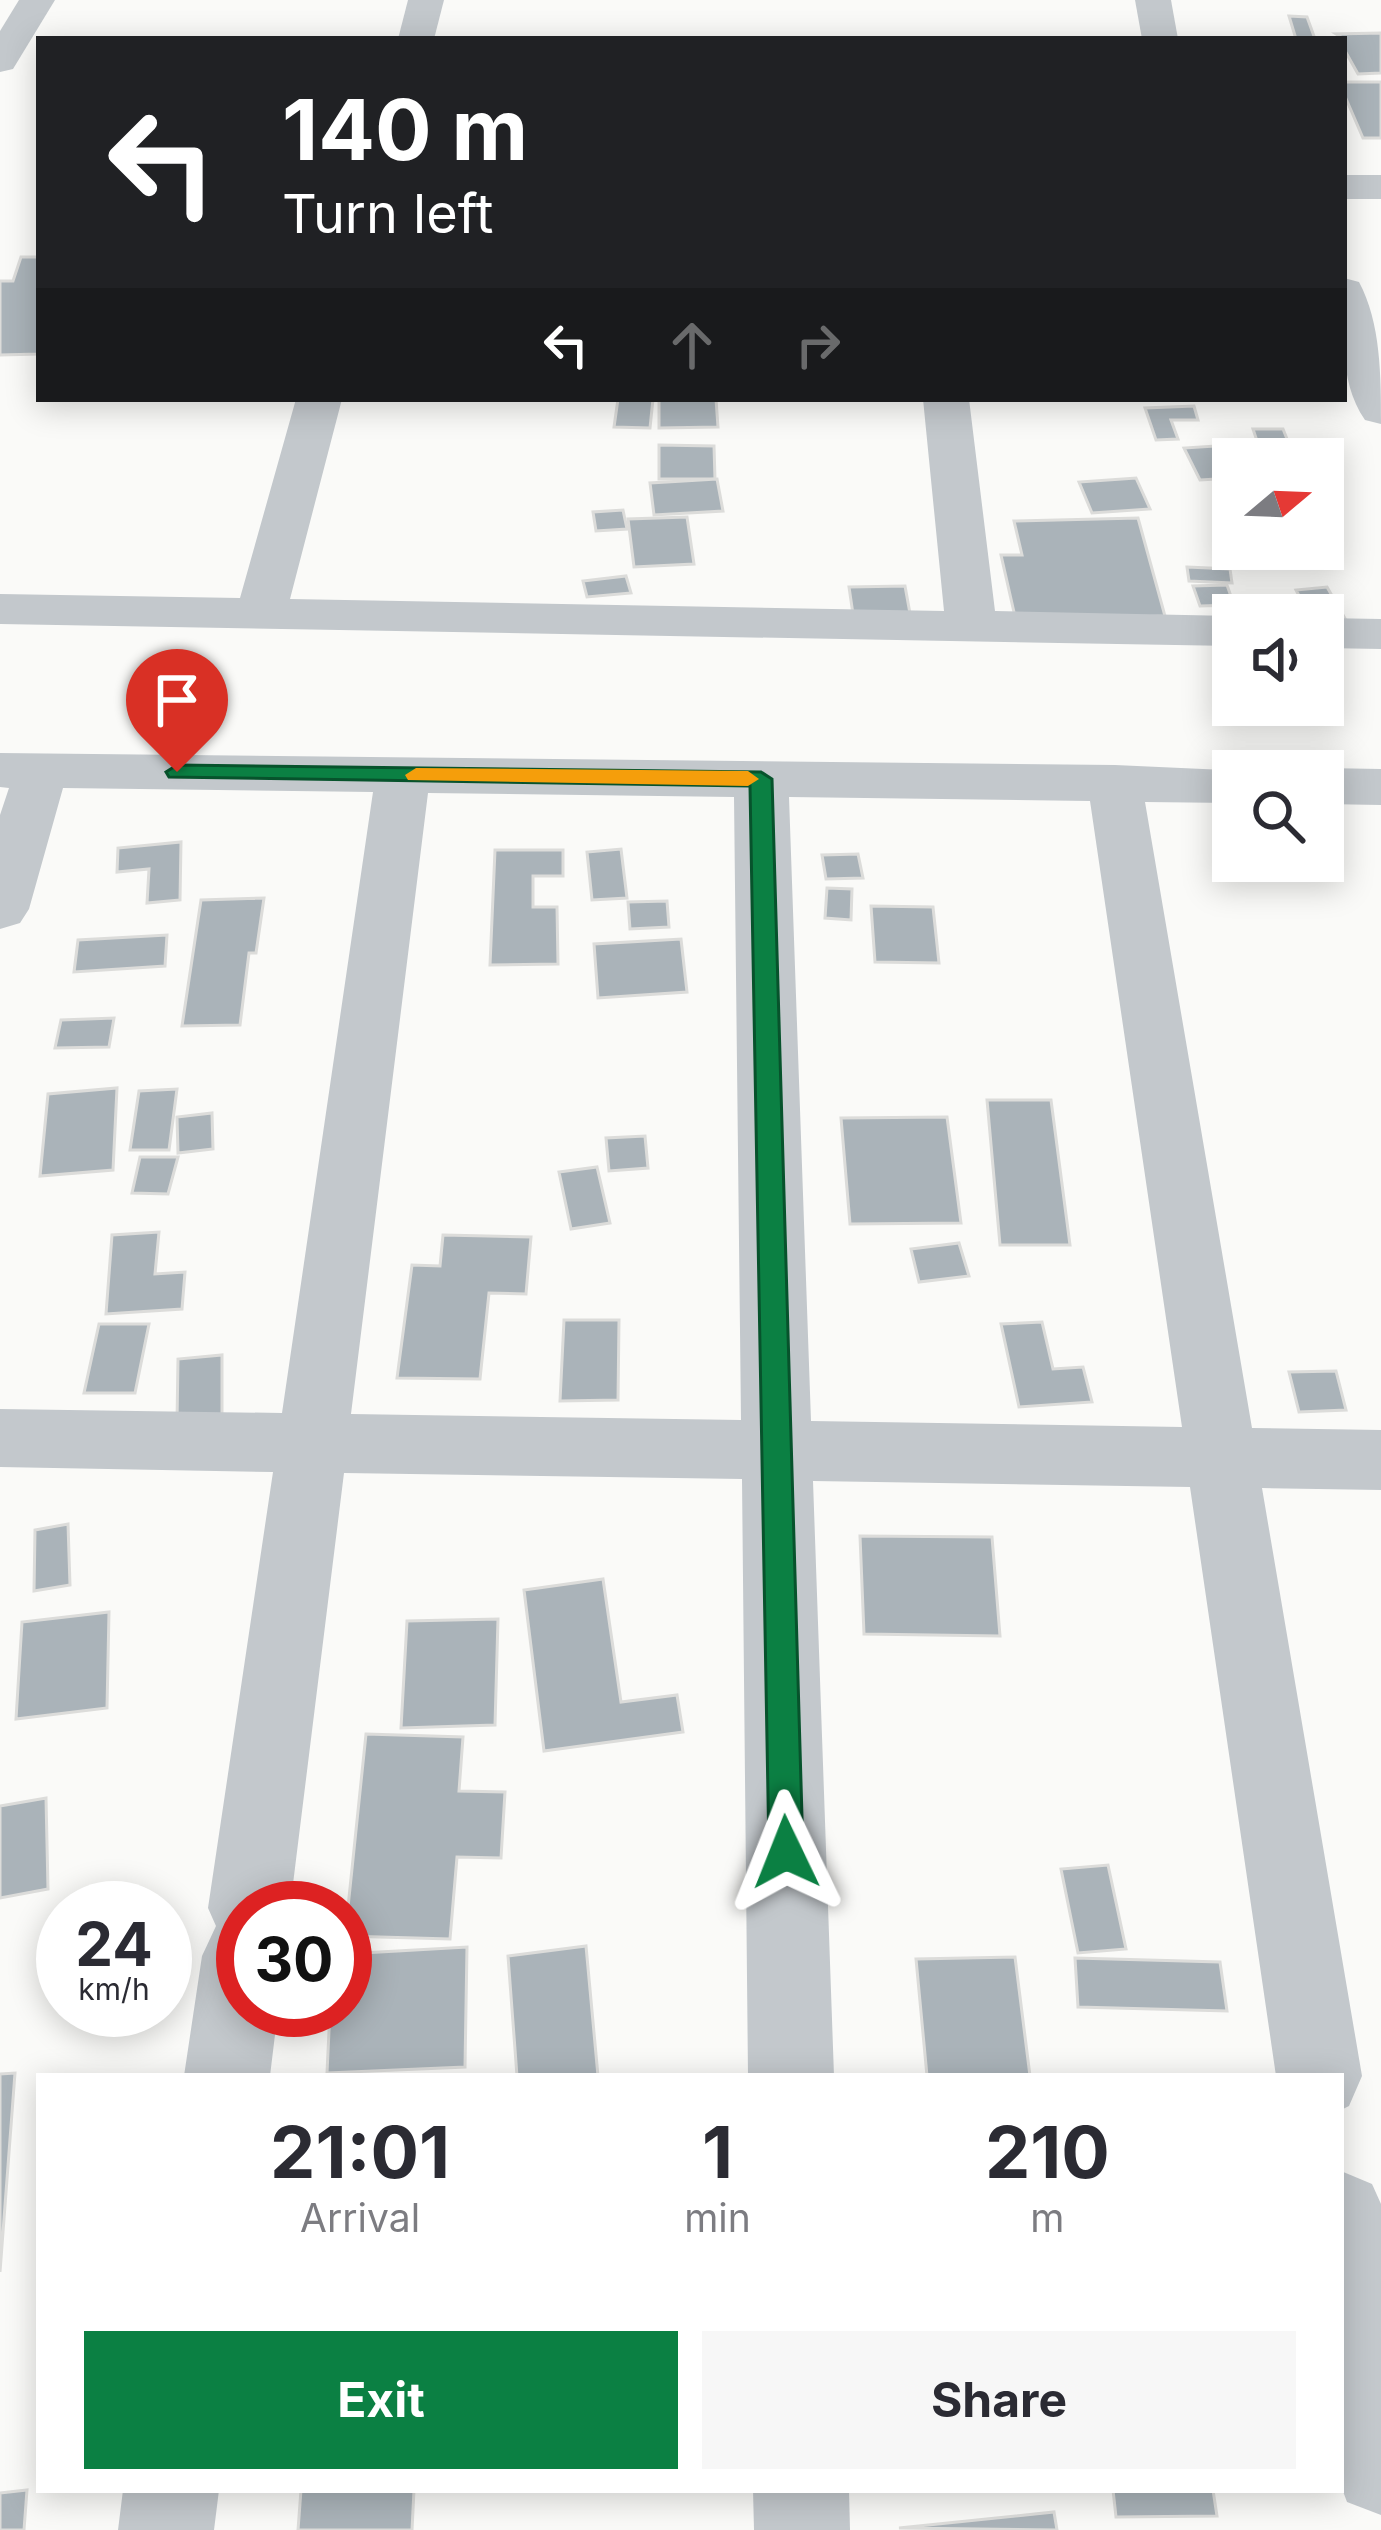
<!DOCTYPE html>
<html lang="en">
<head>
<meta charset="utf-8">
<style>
  :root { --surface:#fff; --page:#f7f7f7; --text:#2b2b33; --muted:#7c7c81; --accent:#0b8043 }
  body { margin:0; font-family:Inter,sans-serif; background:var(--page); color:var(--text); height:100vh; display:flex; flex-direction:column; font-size:45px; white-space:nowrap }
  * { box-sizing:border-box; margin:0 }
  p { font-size:39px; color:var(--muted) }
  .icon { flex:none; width:66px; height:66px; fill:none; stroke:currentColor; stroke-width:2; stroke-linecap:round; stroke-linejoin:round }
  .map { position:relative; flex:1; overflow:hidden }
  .panel { position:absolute; left:36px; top:2073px; width:1308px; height:420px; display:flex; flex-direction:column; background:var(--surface); border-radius:0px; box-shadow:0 6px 30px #0003 }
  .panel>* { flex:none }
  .banner { position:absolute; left:36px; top:36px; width:1311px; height:366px; border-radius:0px; box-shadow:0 6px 30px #0003; background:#202124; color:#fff; overflow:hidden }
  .needle { width:78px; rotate:71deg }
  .tools { position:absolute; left:1212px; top:438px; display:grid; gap:24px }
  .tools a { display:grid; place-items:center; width:132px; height:132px; border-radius:0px; background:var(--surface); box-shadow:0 6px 30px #0003; font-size:60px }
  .speed { position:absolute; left:36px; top:1881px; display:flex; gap:24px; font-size:60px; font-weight:700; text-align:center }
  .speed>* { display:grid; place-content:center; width:156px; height:156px; border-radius:50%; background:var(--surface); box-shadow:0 6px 30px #0003; line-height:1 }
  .speed small { font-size:30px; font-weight:400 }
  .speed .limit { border:18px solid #d22; background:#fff; color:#111 }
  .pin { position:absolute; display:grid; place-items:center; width:102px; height:102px; color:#fff; margin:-123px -51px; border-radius:50% 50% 50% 0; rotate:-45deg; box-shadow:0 0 12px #0007 }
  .pin .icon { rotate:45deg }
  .me { position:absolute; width:132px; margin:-66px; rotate:358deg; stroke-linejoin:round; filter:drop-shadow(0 0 9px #0008) }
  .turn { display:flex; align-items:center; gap:42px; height:252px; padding:0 48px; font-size:54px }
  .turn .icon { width:156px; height:156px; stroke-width:2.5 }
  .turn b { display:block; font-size:84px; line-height:102px }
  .lanes { display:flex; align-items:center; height:114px; padding:0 48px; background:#0003; justify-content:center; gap:60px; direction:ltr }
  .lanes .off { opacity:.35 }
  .eta { display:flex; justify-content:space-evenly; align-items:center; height:204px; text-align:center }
  .eta b { font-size:72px; font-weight:700; line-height:84px }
  .primary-button { display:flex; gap:24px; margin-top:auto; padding:24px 48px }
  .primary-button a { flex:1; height:138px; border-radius:0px; background:var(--accent); color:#fff; font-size:48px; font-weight:700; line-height:138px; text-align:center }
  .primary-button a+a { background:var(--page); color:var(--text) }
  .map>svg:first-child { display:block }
</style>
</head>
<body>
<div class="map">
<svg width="1381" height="2530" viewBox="0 0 1381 2530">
  <rect width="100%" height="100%" fill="#fafaf8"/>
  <g fill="#aab3b9" stroke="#dcdcda" stroke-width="3">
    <path d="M1289,16L1307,17L1315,39H1296Z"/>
    <path d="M1381,33V73L1358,74L1344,49V39L1336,34Z"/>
    <path d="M1344,82H1381V138H1363L1344,94Z"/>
    <path d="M21,257H39V354L0,355V281H13Z"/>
    <path d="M618,399H653L650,428L614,427Z"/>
    <path d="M659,399H716L718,427L659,428Z"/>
    <path d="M1194,406L1198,420H1171L1178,439L1156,440L1145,408Z"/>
    <path d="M1253,429H1283L1289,444H1258Z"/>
    <path d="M1246,444L1253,459H1233V478L1200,480L1184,448Z"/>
    <path d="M659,445L714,446L715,479H659Z"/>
    <path d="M1136,478L1150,509L1092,513L1079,482Z"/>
    <path d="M717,479L723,511L654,515L650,483Z"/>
    <path d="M623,510L627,529L596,531L593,512Z"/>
    <path d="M687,517L694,564L634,567L628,519Z"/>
    <path d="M1138,518L1165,616L1016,621L1001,555H1022L1014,521Z"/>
    <path d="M1187,567L1230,569L1232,583L1189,581Z"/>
    <path d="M626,576L631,593L587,597L583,581Z"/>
    <path d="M1227,585L1234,605L1200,606L1193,586Z"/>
    <path d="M905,586L911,619L854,621L849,587Z"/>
    <path d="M1327,587L1347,622L1323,624V615H1309L1296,590Z"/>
    <path d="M181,842L180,900L147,903L149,869L117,872L118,848Z"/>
    <path d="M621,849L627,898L592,900L587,852Z"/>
    <path d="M495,850H563V876H533V907H557L558,964L490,965Z"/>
    <path d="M858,854L863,878L826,879L822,855Z"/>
    <path d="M827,888L852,889L851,920L825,918Z"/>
    <path d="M264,898L256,953H249L240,1025L182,1026L201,900Z"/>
    <path d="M667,901L669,927L630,929L628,902Z"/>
    <path d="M871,906L933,907L939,963L875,962Z"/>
    <path d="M167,935L165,966L74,972L78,940Z"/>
    <path d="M681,939L687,992L598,998L594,944Z"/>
    <path d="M114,1018L109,1047L55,1048L61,1020Z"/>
    <path d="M117,1088L113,1170L40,1176L48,1094Z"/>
    <path d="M177,1089L169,1150H130L139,1091Z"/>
    <path d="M987,1100H1051L1070,1245H1000Z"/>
    <path d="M212,1113L213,1149L178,1153L177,1117Z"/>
    <path d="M947,1117L961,1223L850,1224L841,1118Z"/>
    <path d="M645,1136L648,1168L609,1171L606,1138Z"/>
    <path d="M140,1157H178L168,1194L132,1193Z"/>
    <path d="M597,1167L610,1223L571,1229L559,1172Z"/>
    <path d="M159,1232L155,1274L185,1272L182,1309L106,1314L112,1235Z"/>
    <path d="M443,1235L531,1237L526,1294L489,1293L480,1379L397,1378L412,1265L440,1266Z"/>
    <path d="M959,1243L969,1276L919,1282L911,1249Z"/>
    <path d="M564,1320H619L618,1400L560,1401Z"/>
    <path d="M1042,1322L1053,1369L1083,1367L1092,1402L1019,1407L1001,1324Z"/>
    <path d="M99,1324H149L135,1393H84Z"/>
    <path d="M222,1355V1418L177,1422L178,1359Z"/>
    <path d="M1336,1371L1346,1410L1299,1412L1289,1372Z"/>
    <path d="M68,1524L70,1585L34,1591L35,1530Z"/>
    <path d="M860,1536L992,1537L1000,1636L864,1634Z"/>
    <path d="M603,1579L621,1702L677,1695L683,1732L544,1751L524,1590Z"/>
    <path d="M109,1612L107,1708L16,1719L22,1622Z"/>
    <path d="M498,1619L495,1725L401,1728L407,1621Z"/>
    <path d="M366,1734L463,1737L459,1791L505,1792L501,1858L457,1857L450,1939L345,1936Z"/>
    <path d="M46,1798L48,1889L0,1898V1806Z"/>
    <path d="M1108,1865L1126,1949L1078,1953L1061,1869Z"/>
    <path d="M87,1897H131L129,1908H85Z"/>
    <path d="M586,1946L598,2076H517L508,1956Z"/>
    <path d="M467,1947L465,2067L327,2073L330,2010H345V1954Z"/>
    <path d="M1015,1957L1030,2076H927L916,1959Z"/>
    <path d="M1075,1958L1220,1962L1227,2011L1078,2007Z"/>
    <path d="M15,2073L0,2272V2074Z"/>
    <path d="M27,2490L24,2530H0V2493Z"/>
    <path d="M301,2490H414L412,2530H298Z"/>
    <path d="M1113,2490H1213L1217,2516L1116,2517Z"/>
    <path d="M1054,2512L1057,2530L899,2528Z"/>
  </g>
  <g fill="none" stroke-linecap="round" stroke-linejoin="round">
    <g fill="#c3c8cc" fill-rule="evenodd">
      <path d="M19,0H55L13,69L0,72V31Z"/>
      <path d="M408,0H444L434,39H398Z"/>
      <path d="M1135,0H1171L1178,39H1142Z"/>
      <rect x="1344" y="175" width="37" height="24"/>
      <path d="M1344,278L1359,282C1381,323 1381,376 1381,424L1365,420C1337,379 1344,325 1344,278Z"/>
      <path d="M296,399H342L290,599L944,611L923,399H969L995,611L1233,616V646L0,624V594L240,598Z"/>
      <path d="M1323,618L1381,619V649L1323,648Z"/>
      <path d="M0,753L1115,765L1247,771H1233V803L1145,802L1252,1428L1381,1430V1490L1262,1488L1362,2076L1349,2106L1341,2110V2076H1276L1190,1487L813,1481L834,2076H748L742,1479L344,1473L290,1908H243V2010H278L270,2076H184L202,1956L216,1926L208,1908L273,1472L0,1467V1409L282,1413L373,792L63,788L29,909L20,923L0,929V815L9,788L0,787ZM428,793L734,797L741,1420L351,1414ZM789,797L1090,801L1182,1427L811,1421Z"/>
      <path d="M1323,768L1381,769V805L1323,804V771H1313Z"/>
      <path d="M1341,2171L1372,2184L1381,2204V2515L1347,2502L1341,2486Z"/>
      <path d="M123,2490H219L214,2530H118Z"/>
      <path d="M753,2490H849L850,2530H754Z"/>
    </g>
  </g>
  <path fill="#0b8043" stroke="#07532c" stroke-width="3" d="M177,765L761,772L772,779L803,1852L798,1864L786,1868L774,1864L769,1852L750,786L169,777L166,772Z"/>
  <path fill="#f59e0b" d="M416,768L748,771L759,779L748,786L408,780L405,775Z"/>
</svg>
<div class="tools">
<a><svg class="needle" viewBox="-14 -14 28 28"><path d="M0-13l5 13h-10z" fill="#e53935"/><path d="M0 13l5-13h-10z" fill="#7c7c81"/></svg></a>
<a><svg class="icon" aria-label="sound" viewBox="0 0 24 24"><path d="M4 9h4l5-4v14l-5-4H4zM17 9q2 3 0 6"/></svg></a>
<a><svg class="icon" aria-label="search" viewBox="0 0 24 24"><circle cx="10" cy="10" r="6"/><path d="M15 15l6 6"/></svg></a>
</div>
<div class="speed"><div>24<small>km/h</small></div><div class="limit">30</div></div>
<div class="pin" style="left:177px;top:772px;background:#d93025"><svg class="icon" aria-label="arrive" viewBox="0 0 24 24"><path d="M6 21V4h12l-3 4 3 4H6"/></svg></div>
<svg class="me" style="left:786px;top:1852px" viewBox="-20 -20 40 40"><path d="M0-17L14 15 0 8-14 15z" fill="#0b8043" stroke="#fff" stroke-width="4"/></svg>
<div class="banner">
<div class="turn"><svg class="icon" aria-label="left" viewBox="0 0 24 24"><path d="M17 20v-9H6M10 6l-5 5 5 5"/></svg><div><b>140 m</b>Turn left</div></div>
<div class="lanes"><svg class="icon" aria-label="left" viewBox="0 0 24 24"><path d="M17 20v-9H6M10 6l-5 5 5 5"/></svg><svg class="icon off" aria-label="ahead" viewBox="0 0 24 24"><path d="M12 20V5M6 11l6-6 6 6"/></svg><svg class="icon off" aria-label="right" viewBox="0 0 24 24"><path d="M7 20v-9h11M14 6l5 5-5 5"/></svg></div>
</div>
<section class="panel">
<div class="eta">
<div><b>21:01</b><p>Arrival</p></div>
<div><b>1</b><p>min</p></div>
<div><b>210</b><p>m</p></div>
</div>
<div class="primary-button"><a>Exit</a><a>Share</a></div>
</section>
</div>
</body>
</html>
